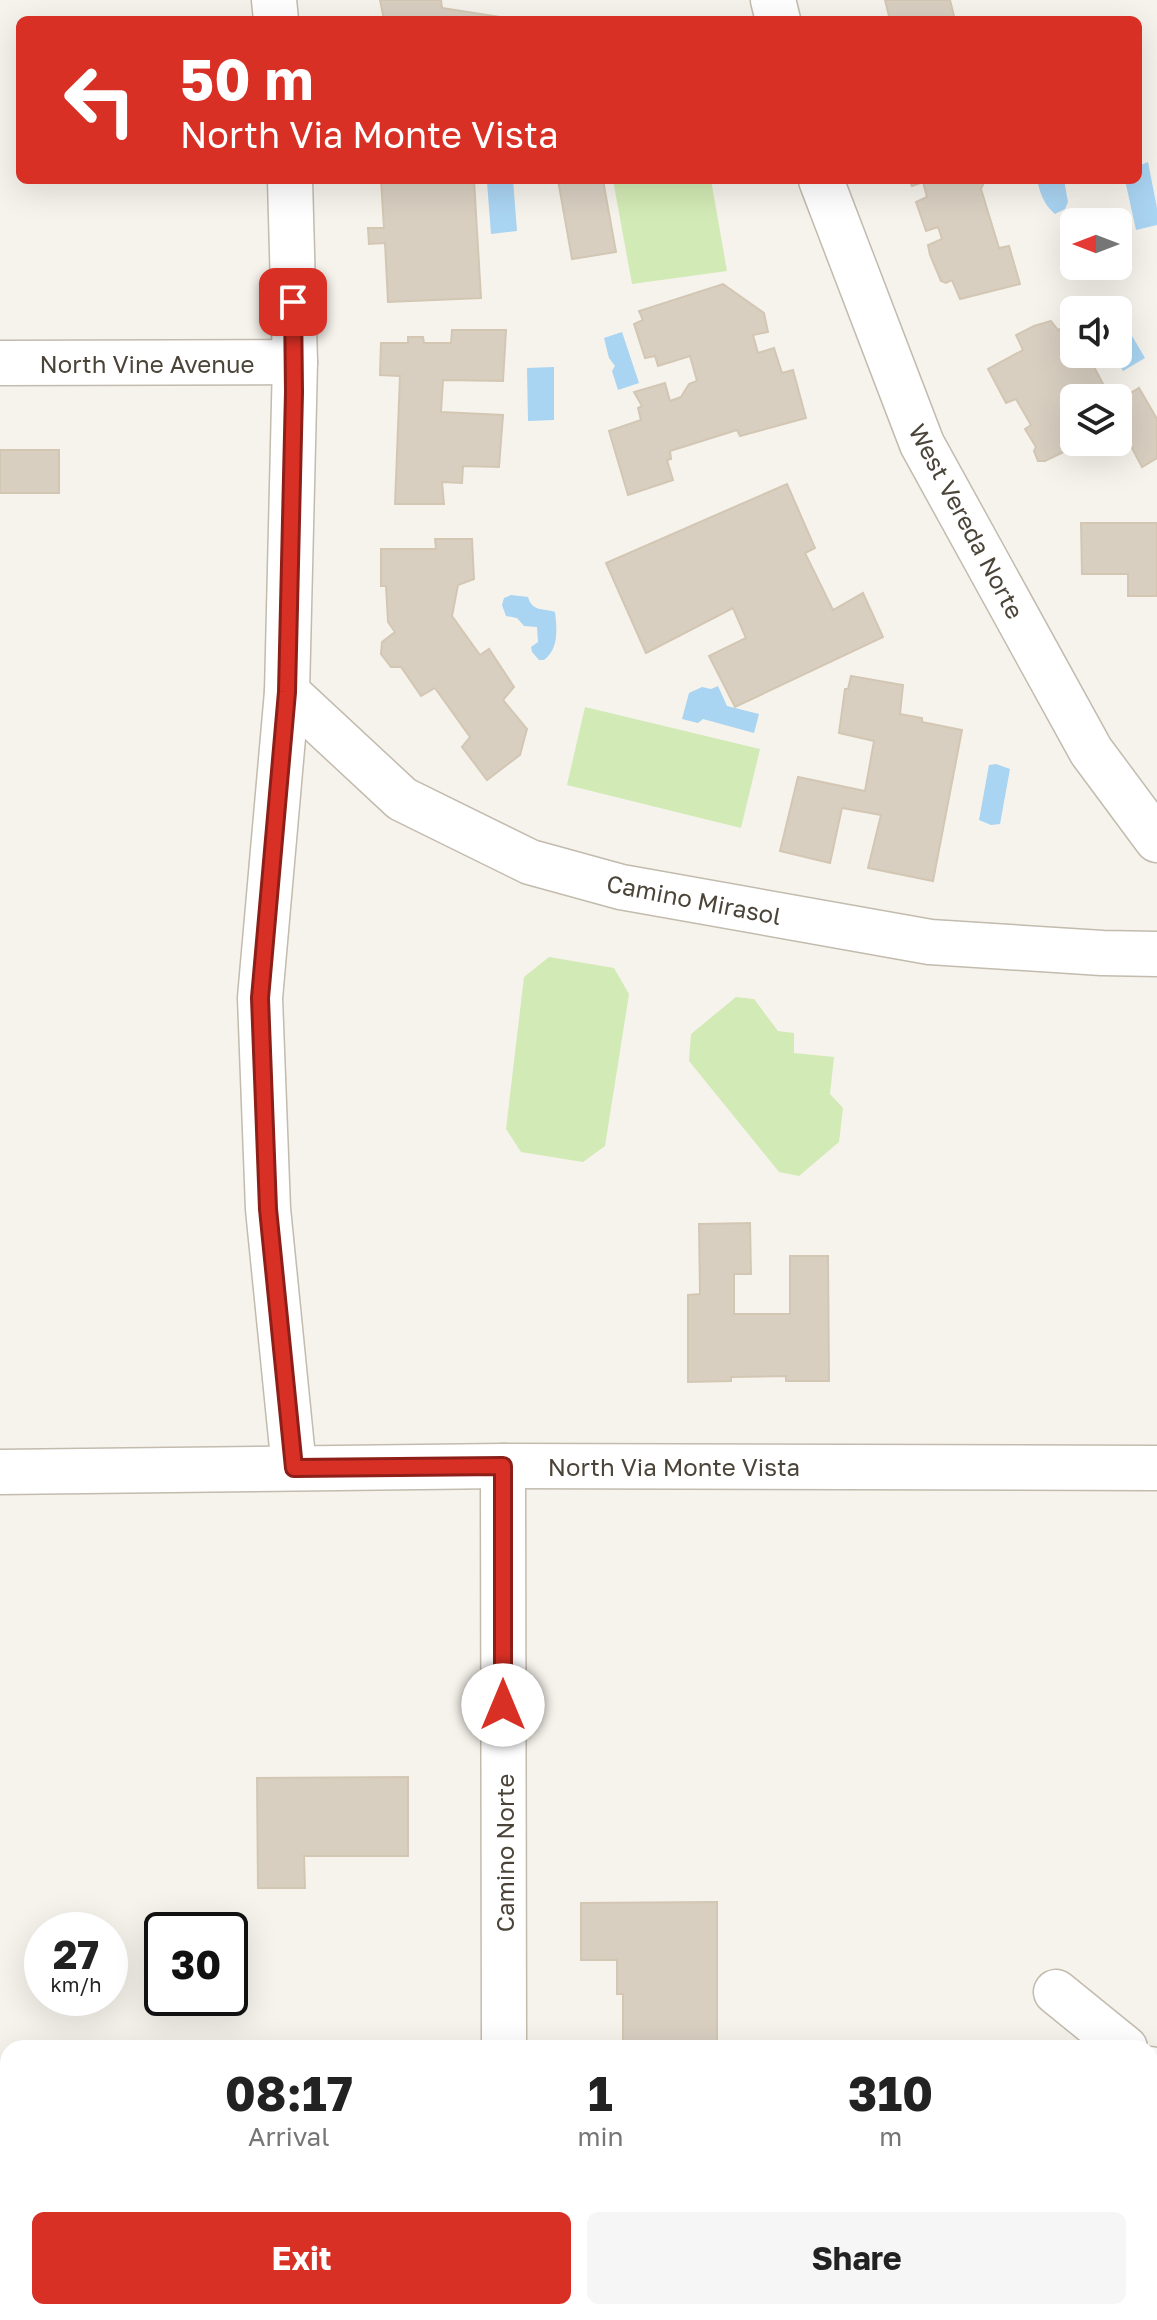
<!DOCTYPE html>
<html lang="en">
<head>
<meta charset="utf-8">
<style>
  :root { --surface:#fff; --page:#f6f6f6; --text:#222; --muted:#767676; --accent:#d93025 }
  body { margin:0; font-family:"Golos Text",sans-serif; background:var(--page); color:var(--text); height:100vh; display:flex; flex-direction:column; font-size:30px; white-space:nowrap }
  * { box-sizing:border-box; margin:0 }
  p { font-size:26px; color:var(--muted) }
  .icon { flex:none; width:44px; height:44px; fill:none; stroke:currentColor; stroke-width:2; stroke-linecap:round; stroke-linejoin:round }
  .map { position:relative; flex:1; overflow:hidden }
  .panel { position:absolute; left:0px; top:2040px; width:1158px; height:280px; display:flex; flex-direction:column; background:var(--surface); border-radius:24px 24px 0 0; box-shadow:0 8px 32px #0002 }
  .panel>* { flex:none }
  .hud { position:absolute; left:16px; top:16px; width:1126px; height:168px; border-radius:12px; box-shadow:0 8px 32px #0002; background:#d93025; color:#fff; overflow:hidden }
  .needle { width:52px; rotate:270deg }
  .controls { position:absolute; left:1060px; top:208px; display:grid; gap:16px }
  .controls a { display:grid; place-items:center; width:72px; height:72px; border-radius:12px; background:var(--surface); box-shadow:0 8px 32px #0002; font-size:40px }
  .speed { position:absolute; left:24px; top:1912px; display:flex; gap:16px; font-size:40px; font-weight:700; text-align:center }
  .speed>* { display:grid; place-content:center; width:104px; height:104px; border-radius:50%; background:var(--surface); box-shadow:0 8px 32px #0002; line-height:1 }
  .speed small { font-size:20px; font-weight:400 }
  .speed .limit { border:4px solid #111; border-radius:12px; background:#fff; color:#111 }
  .pin { position:absolute; display:grid; place-items:center; width:68px; height:68px; color:#fff; margin:-34px; border-radius:16px; box-shadow:0 4px 12px #0006 }
  .me { position:absolute; width:88px; margin:-44px; rotate:0deg; stroke-linejoin:round; filter:drop-shadow(0 0 6px #0008) }
  .turn { display:flex; align-items:center; gap:28px; height:168px; padding:0 32px; font-size:36px }
  .turn .icon { width:104px; height:104px; stroke-width:2.5 }
  .turn b { display:block; font-size:56px; line-height:68px }
  .eta { display:flex; justify-content:space-evenly; align-items:center; height:136px; text-align:center }
  .eta b { font-size:48px; font-weight:700; line-height:56px }
  .button { display:flex; gap:16px; margin-top:auto; padding:16px 32px }
  .button a { flex:1; height:92px; border-radius:12px; background:var(--accent); color:#fff; font-size:32px; font-weight:700; line-height:92px; text-align:center }
  .button a+a { background:var(--page); color:var(--text) }
  .map>svg:first-child { display:block }
</style>
</head>
<body>
<div class="map">
<svg width="1157" height="2320" viewBox="0 0 1157 2320">
  <rect width="100%" height="100%" fill="#f6f3ec"/>
  <g fill="#d2eab5">
    <path d="M613,180H711L727,271L632,284Z"/>
    <path d="M585,707L760,749L741,828L567,785Z"/>
    <path d="M549,957L614,968L629,994L605,1146L583,1162L521,1152L506,1129L524,977Z"/>
    <path d="M736,997L754,999L778,1031L794,1033V1053L834,1057L830,1094L843,1108L839,1142L799,1176L779,1172L689,1061L691,1034Z"/>
  </g>
  <g fill="#a9d4f2">
    <path d="M1148,162L1157,208V225L1136,230L1125,180H1138V166Z"/>
    <path d="M499,180H513L517,231L491,234L487,182Z"/>
    <path d="M1037,180H1064L1068,202L1065,209L1055,214C1044,205 1040,193 1037,180Z"/>
    <path d="M1118,312L1145,358L1123,371L1113,354H1118Z"/>
    <path d="M622,332L639,383L618,390L612,371L615,366L609,358L604,338Z"/>
    <path d="M554,367V420L528,421L527,368Z"/>
    <path d="M511,595L528,597C532,612 543,608 555,612C557,629 559,649 544,660H539L532,652L531,647L538,642L537,627L524,626L517,618L506,616L502,605L504,598Z"/>
    <path d="M718,686L727,706L759,714L754,733L703,719L698,723L682,719L689,693L702,687L711,689Z"/>
    <path d="M996,764L1010,769L1000,824L991,825L979,820L989,765Z"/>
  </g>
  <g fill="#d8cfc1" stroke="#d3c7b4" stroke-width="2">
    <path d="M380,0H441L442,8L519,20H384Z"/>
    <path d="M885,0H950L955,20H890Z"/>
    <path d="M381,180H474L481,298L388,302L385,243L369,244L368,228H384Z"/>
    <path d="M558,180H603L616,252L572,259Z"/>
    <path d="M902,180H985L981,189L999,248L1009,246L1020,284L960,299L952,280L946,283L941,281L930,255L928,245L942,239L938,227L926,231L916,202L927,197L923,182L912,186L909,180L904,182Z"/>
    <path d="M723,284L764,313L768,332L753,335L758,353L774,348L782,373L793,370L806,418L740,436L737,430L670,451L671,459L667,460L673,480L628,495L609,431L641,420L638,408L642,406L634,392L665,383L670,401L681,397L689,384L697,381L690,356L658,366L655,356L645,358L634,324L643,320L639,311Z"/>
    <path d="M1051,321L1058,330L1071,324L1074,330V354H1087L1109,395L1119,389L1124,397L1139,388L1157,419V458L1142,467L1122,429L1118,431V398H1074V442H1084L1045,461H1038L1034,451L1036,447L1025,429L1031,425L1016,399L1006,403L988,369L1023,350L1016,335L1034,326Z"/>
    <path d="M452,330H506L503,381L443,380L441,412L503,415L499,467L463,466L462,483L442,482L444,504H395L400,376L380,375L381,343H408V337H423L424,343H451Z"/>
    <rect x="0" y="450" width="59" height="43"/>
    <path d="M787,484L815,548L805,553L833,610L863,593L883,637L735,707L709,656L746,638L733,608L646,653L606,563Z"/>
    <path d="M1081,523H1157V596H1128V574H1082Z"/>
    <path d="M435,539H472L474,579L458,585L452,616L480,655L489,649L514,687L503,700L527,729L520,755L487,780L462,747L470,737L435,688L421,696L401,667H391L381,654L382,642L395,632L388,622L386,586H381V549H436Z"/>
    <path d="M851,676L903,685L900,714L922,718V722L962,730L933,881L868,868L881,815L842,808L830,863L780,851L798,777L865,791L874,741L839,733L845,689H848Z"/>
    <path d="M750,1223L751,1274H734V1314H790V1256H828L829,1381H786V1376L731,1377V1381L688,1382V1295L700,1294L699,1224Z"/>
    <path d="M408,1777V1856H304L305,1888H258L257,1778Z"/>
    <path d="M717,1902V2048H623V1994H617V1960H581V1903Z"/>
    <path d="M8,2102V2148L0,2143V2104Z"/>
    <path d="M8,2151V2256L0,2245V2161Z"/>
  </g>
  <g fill="none" stroke-linecap="round" stroke-linejoin="round">
    <g stroke="#c2bbae" stroke-width="47">
      <g id="minor">
        <path d="M274,0L276,20"/>
        <path d="M773,0L778,20"/>
        <path d="M290,180L295,362L287,692L260,998L268,1209L294,1468"/>
        <path d="M821,180L922,444L1091,751L1157,840"/>
        <path d="M0,363L295,362"/>
        <path d="M287,692L402,799L530,862L621,887L930,942L1102,953L1157,954"/>
        <path d="M503,1466L504,2048"/>
        <path d="M0,1472L503,1466L1157,1468"/>
        <path d="M1056,1992L1125,2048"/>
        <path d="M1150,2069L1157,2074"/>
        <path d="M1150,2147L1157,2136"/>
        <path d="M498,2320L499,2312"/>
        <path d="M1073,2320L1076,2312"/>
      </g>
    </g>
    <use href="#minor" stroke="#fff" stroke-width="44"/>
  </g>
  <g fill="none" stroke-linecap="round" stroke-linejoin="round">
    <g stroke="#8d1f18" stroke-width="20">
      <path id="route" d="M293,302L294,392L287,692L260,998L268,1209L294,1468L503,1466V1705"/>
    </g>
    <use href="#route" stroke="#d93025" stroke-width="14"/>
  </g>
  <g text-anchor="middle" dominant-baseline="central" stroke-width="6" stroke-linejoin="round" paint-order="stroke">
    <g font-size="24" fill="#4b4439" stroke="#fff">
      <text x="147" y="363">North Vine Avenue</text>
      <text transform="translate(967 521) rotate(62)">West Vereda Norte</text>
      <text transform="translate(694 899) rotate(11)">Camino Mirasol</text>
      <text x="674" y="1466">North Via Monte Vista</text>
      <text transform="translate(504 1853) rotate(-90)">Camino Norte</text>
    </g>
  </g>
</svg>
<div class="controls">
<a><svg class="needle" viewBox="-14 -14 28 28"><path d="M0-13l5 13h-10z" fill="#e53935"/><path d="M0 13l5-13h-10z" fill="#767676"/></svg></a>
<a><svg class="icon" aria-label="sound" viewBox="0 0 24 24"><path d="M4 9h4l5-4v14l-5-4H4zM17 9q2 3 0 6"/></svg></a>
<a><svg class="icon" aria-label="layers" viewBox="0 0 24 24"><path d="M12 4l9 5-9 5-9-5zM3 14l9 5 9-5"/></svg></a>
</div>
<div class="speed"><div>27<small>km/h</small></div><div class="limit">30</div></div>
<div class="pin" style="left:293px;top:302px;background:#d93025"><svg class="icon" aria-label="arrive" viewBox="0 0 24 24"><path d="M6 21V4h12l-3 4 3 4H6"/></svg></div>
<svg class="me" style="left:503px;top:1705px" viewBox="-20 -20 40 40"><circle r="19" fill="#fff"/><path d="M0-13L10 11 0 6-10 11z" fill="#d93025"/></svg>
<div class="hud">
<div class="turn"><svg class="icon" aria-label="left" viewBox="0 0 24 24"><path d="M17 20v-9H6M10 6l-5 5 5 5"/></svg><div><b>50 m</b>North Via Monte Vista</div></div>
</div>
<section class="panel">
<div class="eta">
<div><b>08:17</b><p>Arrival</p></div>
<div><b>1</b><p>min</p></div>
<div><b>310</b><p>m</p></div>
</div>
<div class="button"><a>Exit</a><a>Share</a></div>
</section>
</div>
</body>
</html>
